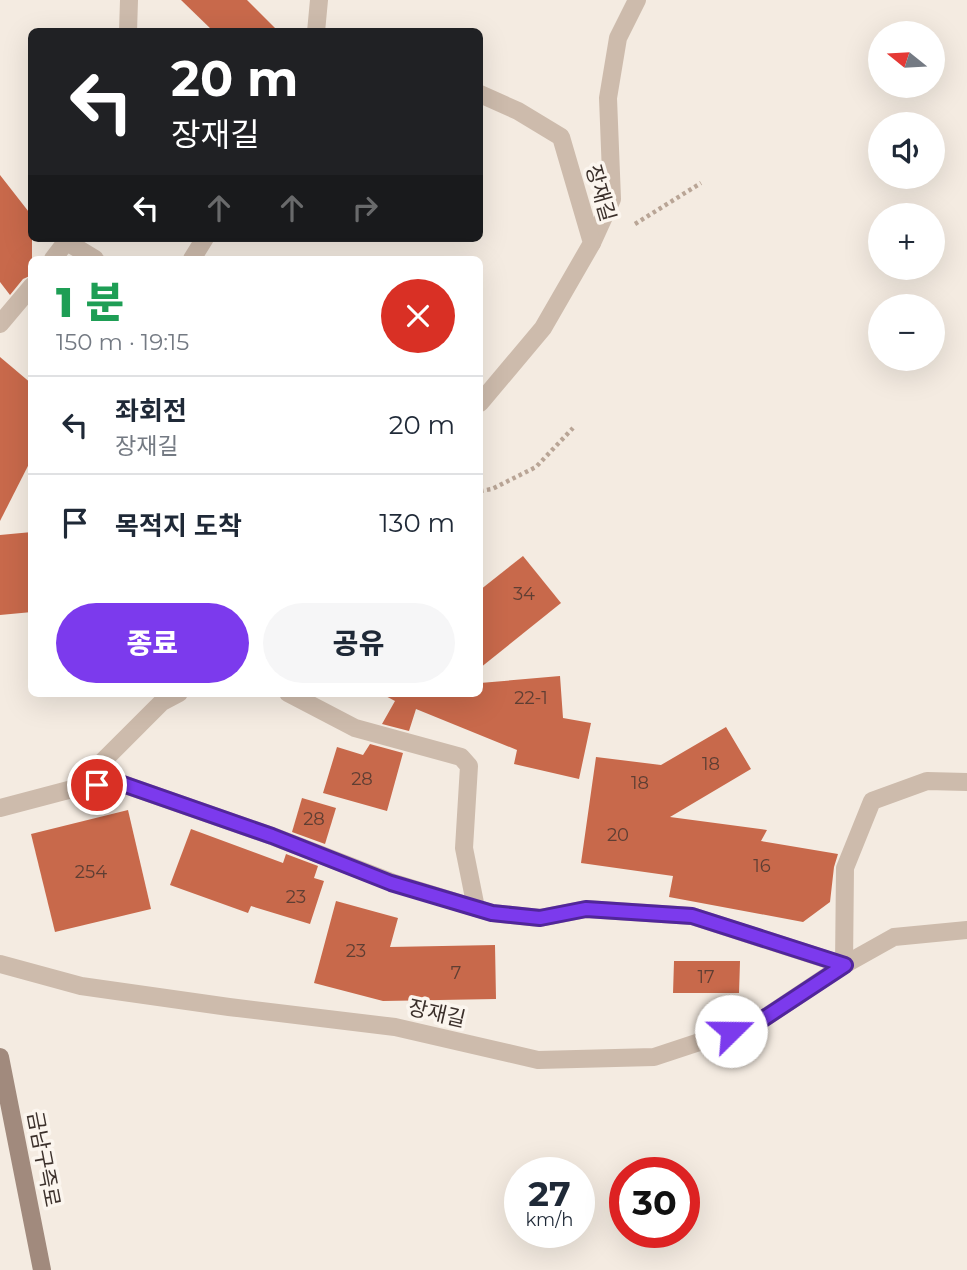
<!DOCTYPE html>
<html lang="ko">
<head>
<meta charset="utf-8">
<style>
  :root { --surface:#fff; --page:#f6f6f7; --text:#1f2937; --muted:#747a83; --line:#e0e1e3; --accent:#7c3aed }
  body { margin:0; font-family:Montserrat,"Noto Sans KR",sans-serif; background:var(--page); color:var(--text); height:100vh; display:flex; flex-direction:column; font-size:26px; white-space:nowrap }
  * { box-sizing:border-box; margin:0 }
  p { font-size:23px; color:var(--muted) }
  .icon { flex:none; width:38px; height:38px; fill:none; stroke:currentColor; stroke-width:2; stroke-linecap:round; stroke-linejoin:round }
  .map { position:relative; flex:1; overflow:hidden }
  .details { position:absolute; left:28px; top:256px; width:455px; height:441px; display:flex; flex-direction:column; background:var(--surface); border-radius:10px; box-shadow:0 7px 28px #0002 }
  .details>* { flex:none }
  .hud { position:absolute; left:28px; top:28px; width:455px; height:214px; border-radius:10px; box-shadow:0 7px 28px #0002; background:#202124; color:#fff; overflow:hidden }
  .needle { width:46px; rotate:288deg }
  .controls { position:absolute; left:868px; top:21px; display:grid; gap:14px }
  .controls a { display:grid; place-items:center; width:77px; height:77px; border-radius:50%; background:var(--surface); box-shadow:0 7px 28px #0002; font-size:35px }
  .speed { position:absolute; left:504px; top:1157px; display:flex; gap:14px; font-size:35px; font-weight:700; text-align:center }
  .speed>* { display:grid; place-content:center; width:91px; height:91px; border-radius:50%; background:var(--surface); box-shadow:0 7px 28px #0002; line-height:1 }
  .speed small { font-size:18px; font-weight:400 }
  .speed .limit { border:10px solid #d22; background:#fff; color:#111 }
  .pin { position:absolute; display:grid; place-items:center; width:60px; height:60px; color:#fff; margin:-30px; border:4px solid #fff; border-radius:50%; box-shadow:0 2px 7px #0007 }
  .me { position:absolute; width:77px; margin:-38px; rotate:68deg; stroke-linejoin:round; filter:drop-shadow(0 0 5px #0008) }
  .turn { display:flex; align-items:center; gap:24px; height:147px; padding:0 28px; font-size:32px }
  .turn .icon { width:91px; height:91px; stroke-width:2.5 }
  .turn b { display:block; font-size:49px; line-height:60px }
  .lanes { display:flex; align-items:center; height:66px; padding:0 28px; background:#0003; justify-content:center; gap:35px; direction:ltr }
  .lanes .off { opacity:.35 }
  .round { display:grid; place-items:center; flex:none; width:74px; height:74px; border-radius:37px; background:var(--page) }
  .headline { display:flex; align-items:center; justify-content:space-between; height:119px; padding:0 28px }
  h1 { font-size:42px; font-weight:800; line-height:52px; color:#1e9e55 }
  .action { display:flex; gap:14px; margin-top:auto; padding:14px 28px }
  .action a { flex:1; height:80px; border-radius:42px; background:var(--accent); color:#fff; font-size:28px; font-weight:800; line-height:80px; text-align:center }
  .action a+a { background:var(--page); color:var(--text) }
  ul { padding:0; list-style:none }
  li { display:flex; align-items:center; gap:21px; height:98px; padding:0 28px; border-top:2px solid var(--line) }
  li div { flex:1 }
  li b { display:block; font-size:26px }
  li em { font-style:normal }
  .map>svg:first-child { display:block }
</style>
</head>
<body>
<div class="map">
<svg width="967" height="1270" viewBox="0 0 967 1270">
  <rect width="100%" height="100%" fill="#f4ebe1"/>
  <g fill="#c8694b">
    <path d="M181,0H247L279,32H214Z"/>
    <path d="M0,175L32,216V275L23,279L10,295L0,282Z"/>
    <path d="M0,357L32,384V458L0,521Z"/>
    <path d="M32,532V612L0,615V535Z"/>
    <path d="M523,556L561,603L480,668V590Z"/>
    <path d="M560,676L563,718L591,723L579,779L514,764L517,750L416,709L409,731L382,724L395,701L380,693H480V683Z"/>
    <path d="M726,727L751,769L670,817L767,830L761,841L838,854L834,867L830,902L803,922L669,897L673,876L581,863L596,757L661,765Z"/>
    <path d="M370,744L403,753L387,811L323,793L337,747L363,755Z"/>
    <path d="M302,798L336,808L325,844L292,832Z"/>
    <path d="M128,810L151,909L55,932L31,834Z"/>
    <path d="M191,829L283,863L286,854L318,866L314,878L324,881L310,924L251,906L248,913L170,885Z"/>
    <path d="M336,901L398,918L390,947L495,945L496,999L383,1001L314,983Z"/>
    <path d="M674,961H740L739,993H673Z"/>
  </g>
  <g fill="none" stroke-linecap="round" stroke-linejoin="round">
    <g stroke="#b9a596" stroke-width="4.5" stroke-dasharray="3.5 3.5" stroke-linecap="butt">
      <path d="M635,224L701,183"/>
      <path d="M480,491L492,489L536,467L573,428"/>
    </g>
    <g stroke="#cdbbac" stroke-width="18">
      <path d="M592,243L612,199L608,98L618,38L637,0"/>
      <path d="M288,693L355,728L461,757L469,766L464,848L476,908"/>
    </g>
    <g stroke="#cdbbac" stroke-width="18">
      <path d="M128,32L129,0"/>
      <path d="M316,32L319,0"/>
      <path d="M480,94L518,111L561,137L592,243L543,328L480,403"/>
      <path d="M67,242L95,259"/>
      <path d="M53,259L69,238"/>
      <path d="M192,259L205,238"/>
      <path d="M0,324L32,286"/>
      <path d="M76,788L117,782L272,836L391,882L492,913L540,918L586,909L692,916L844,965"/>
      <path d="M0,808L76,788L162,702L179,693"/>
      <path d="M0,964L81,986L229,1007L395,1027L538,1060L654,1057L757,1023L844,965L894,937L967,930"/>
      <path d="M844,965L845,868L872,801L927,781L967,782"/>
    </g>
    <path stroke="#a18a7d" stroke-width="18" d="M0,1057L42,1270"/>
  </g>
  <g fill="none" stroke-linecap="round" stroke-linejoin="round">
    <g stroke="#51269a" stroke-width="18">
      <path id="route" d="M97,785L117,782L272,836L391,883L492,913L540,918L586,909L692,916L845,965L757,1023L731,1031"/>
    </g>
    <use href="#route" stroke="#7c3aed" stroke-width="12"/>
  </g>
  <g text-anchor="middle" dominant-baseline="central" stroke-width="7" stroke-linejoin="round" paint-order="stroke">
    <g font-size="18" fill="#5e3e33">
      <text x="524" y="594">34</text>
      <text x="531" y="698">22-1</text>
      <text x="711" y="764">18</text>
      <text x="362" y="779">28</text>
      <text x="640" y="783">18</text>
      <text x="314" y="819">28</text>
      <text x="618" y="835">20</text>
      <text x="762" y="866">16</text>
      <text x="91" y="872">254</text>
      <text x="296" y="897">23</text>
      <text x="356" y="951">23</text>
      <text x="456" y="973">7</text>
      <text x="706" y="977">17</text>
    </g>
    <g font-size="21" fill="#3b302b" stroke="#fbf5ee">
      <text transform="translate(601 193) rotate(74)">장재길</text>
      <text transform="translate(437 1013) rotate(13)">장재길</text>
      <text transform="translate(44 1159) rotate(79)">금남구즉로</text>
    </g>
  </g>
</svg>
<div class="controls">
<a><svg class="needle" viewBox="-14 -14 28 28"><path d="M0-13l5 13h-10z" fill="#e53935"/><path d="M0 13l5-13h-10z" fill="#747a83"/></svg></a>
<a><svg class="icon" aria-label="sound" viewBox="0 0 24 24"><path d="M4 9h4l5-4v14l-5-4H4zM17 9q2 3 0 6"/></svg></a>
<a>+</a>
<a>−</a>
</div>
<div class="speed"><div>27<small>km/h</small></div><div class="limit">30</div></div>
<div class="pin" style="left:97px;top:785px;background:#d93025"><svg class="icon" aria-label="arrive" viewBox="0 0 24 24"><path d="M6 21V4h12l-3 4 3 4H6"/></svg></div>
<svg class="me" style="left:731px;top:1031px" viewBox="-20 -20 40 40"><circle r="19" fill="#fff"/><path d="M0-13L10 11 0 6-10 11z" fill="#7c3aed"/></svg>
<div class="hud">
<div class="turn"><svg class="icon" aria-label="left" viewBox="0 0 24 24"><path d="M17 20v-9H6M10 6l-5 5 5 5"/></svg><div><b>20 m</b>장재길</div></div>
<div class="lanes"><svg class="icon" aria-label="left" viewBox="0 0 24 24"><path d="M17 20v-9H6M10 6l-5 5 5 5"/></svg><svg class="icon off" aria-label="ahead" viewBox="0 0 24 24"><path d="M12 20V5M6 11l6-6 6 6"/></svg><svg class="icon off" aria-label="ahead" viewBox="0 0 24 24"><path d="M12 20V5M6 11l6-6 6 6"/></svg><svg class="icon off" aria-label="right" viewBox="0 0 24 24"><path d="M7 20v-9h11M14 6l5 5-5 5"/></svg></div>
</div>
<section class="details">
<div class="headline"><div><h1>1 분</h1><p>150 m · 19:15</p></div><a class="round" style="background:#d93025;color:#fff"><svg class="icon" aria-label="close" viewBox="0 0 24 24"><path d="M6 6l12 12M18 6L6 18"/></svg></a></div>
<ul>
<li><svg class="icon" aria-label="left" viewBox="0 0 24 24"><path d="M17 20v-9H6M10 6l-5 5 5 5"/></svg><div><b>좌회전</b><p>장재길</p></div><em>20 m</em></li>
<li><svg class="icon" aria-label="arrive" viewBox="0 0 24 24"><path d="M6 21V4h12l-3 4 3 4H6"/></svg><div><b>목적지 도착</b></div><em>130 m</em></li>
</ul>
<div class="action"><a>종료</a><a>공유</a></div>
</section>
</div>
</body>
</html>
